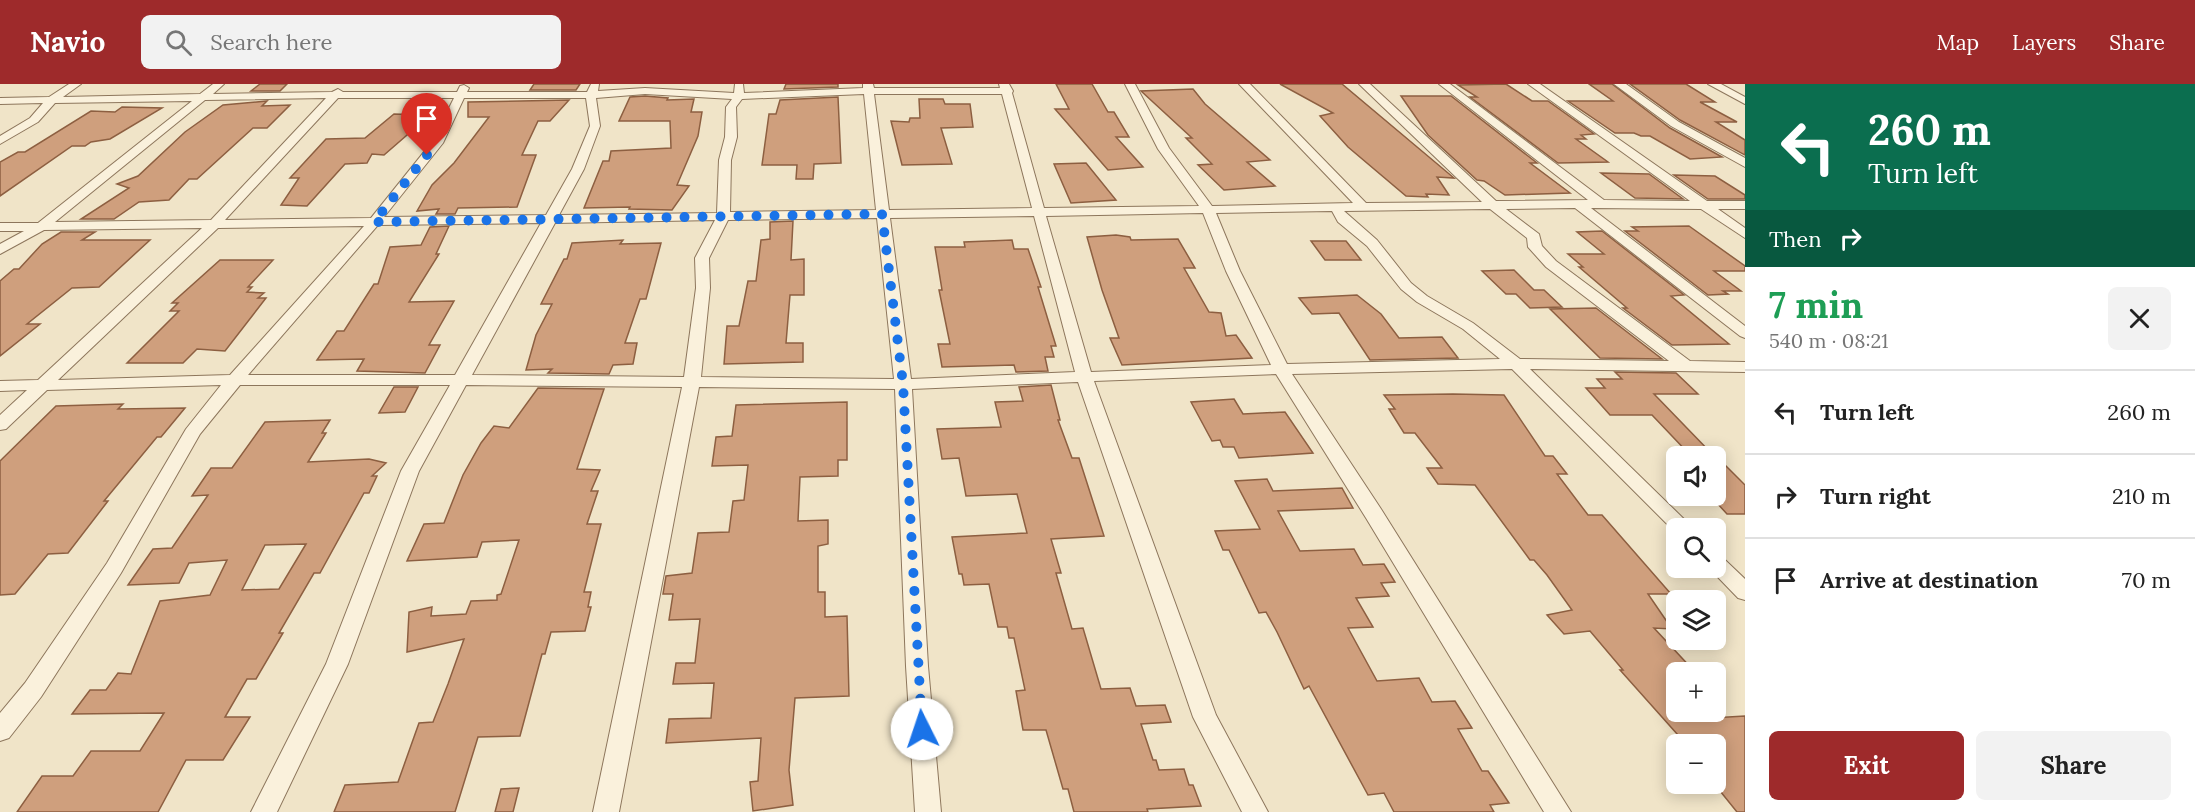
<!DOCTYPE html>
<html lang="en">
<head>
<meta charset="utf-8">
<style>
  :root { --surface:#fff; --page:#f2f2f2; --text:#222; --muted:#767676; --line:#e0e0e0; --accent:#9e2a2b }
  body { margin:0; font-family:Lora,serif; background:var(--page); color:var(--text); height:100vh; display:flex; flex-direction:column; font-size:22px; white-space:nowrap }
  * { box-sizing:border-box; margin:0 }
  p { font-size:20px; color:var(--muted) }
  .icon { flex:none; width:33px; height:33px; fill:none; stroke:currentColor; stroke-width:2; stroke-linecap:round; stroke-linejoin:round }
  .map { position:relative; flex:1; overflow:hidden }
  .details { display:flex; flex-direction:column; background:var(--surface); width:450px }
  .details>* { flex:none }
  .guide { background:#0b6e4f; color:#fff; overflow:hidden }
  .tools { position:absolute; left:1666px; top:362px; display:grid; gap:12px }
  .tools a { display:grid; place-items:center; width:60px; height:60px; border-radius:9px; background:var(--surface); box-shadow:0 3px 15px #0003; font-size:30px }
  .pin { position:absolute; display:grid; place-items:center; width:51px; height:51px; color:#fff; margin:-62px -26px; border-radius:50% 50% 50% 0; rotate:-45deg; box-shadow:0 0 6px #0007 }
  .pin .icon { rotate:45deg }
  .me { position:absolute; width:66px; margin:-33px; rotate:356deg; stroke-linejoin:round; filter:drop-shadow(0 0 4px #0008) }
  .turn { display:flex; align-items:center; gap:21px; height:126px; padding:0 24px; font-size:27px }
  .turn .icon { width:78px; height:78px; stroke-width:2.5 }
  .turn b { display:block; font-size:42px; line-height:51px }
  .then { display:flex; align-items:center; height:57px; padding:0 24px; background:#0003; gap:12px; font-size:22px }
  .round { display:grid; place-items:center; flex:none; width:63px; height:63px; border-radius:9px; background:var(--page) }
  .head { display:flex; align-items:center; justify-content:space-between; height:102px; padding:0 24px }
  h1 { font-size:36px; font-weight:700; line-height:45px; color:#1e9e55 }
  .primary-button { display:flex; gap:12px; margin-top:auto; padding:12px 24px }
  .primary-button a { flex:1; height:69px; border-radius:9px; background:var(--accent); color:#fff; font-size:24px; font-weight:700; line-height:69px; text-align:center }
  .primary-button a+a { background:var(--page); color:var(--text) }
  ul { padding:0; list-style:none }
  li { display:flex; align-items:center; gap:18px; height:84px; padding:0 24px; border-top:2px solid var(--line) }
  li div { flex:1 }
  li b { display:block; font-size:22px }
  li em { font-style:normal }
  header { display:flex; align-items:center; gap:36px; box-sizing:border-box; height:84px; padding:0 30px; background:var(--accent); color:#fff }
  header strong { font-size:28px }
  nav { display:flex; gap:33px; margin-inline-start:auto; font-size:21px }
  .search { width:420px; height:54px; background:var(--page); display:flex; align-items:center; gap:15px; box-sizing:border-box; padding:0 21px; border-radius:9px; color:var(--muted); font-size:22px }
  main { display:flex; flex:1; min-height:0 }
  .map>svg:first-child { display:block }
</style>
</head>
<body>
<header>
<strong>Navio</strong>
<div class="search"><svg class="icon" aria-label="search" viewBox="0 0 24 24"><circle cx="10" cy="10" r="6"/><path d="M15 15l6 6"/></svg>Search here</div>
<nav><a>Map</a><a>Layers</a><a>Share</a></nav>
</header>
<main>
<div class="map">
<svg width="1745" height="728" viewBox="0 0 1745 728">
  <rect width="100%" height="100%" fill="#f0e4c8"/>
  <g fill="#cf9f7d" stroke="#8d5f41" stroke-width="1.5" fill-rule="evenodd">
    <path d="M260,0H287L280,7H251Z"/>
    <path d="M534,0H580L576,6H530Z"/>
    <path d="M786,0H838V3L784,5Z"/>
    <path d="M1056,0H1092L1108,28H1114L1129,53H1116L1143,83L1108,86L1055,25H1069Z"/>
    <path d="M1280,0H1342L1454,94L1437,93L1449,111L1426,110L1428,113L1406,112L1348,63L1320,32L1333,29Z"/>
    <path d="M1506,0L1532,17H1548L1594,50L1581,51L1586,55H1576L1608,78L1558,79L1470,13H1477L1458,1Z"/>
    <path d="M1589,0H1612L1670,44L1722,73L1690,75L1650,52H1641L1634,49H1615L1568,17H1613Z"/>
    <path d="M1630,0H1686L1715,18H1700L1737,38H1716L1745,56V71L1680,36Z"/>
    <path d="M1193,5L1205,20L1270,76L1247,78L1275,102L1224,106L1198,81L1212,80L1186,54H1192L1141,7Z"/>
    <path d="M645,12L668,14L667,16L694,15L691,28H702L698,52L677,101L689,102L672,126L629,125L630,123L584,124L603,77H609L611,67L671,64L670,37H619L630,13Z"/>
    <path d="M1401,12H1451L1537,79H1530L1570,109L1505,111L1484,97L1477,96L1428,51Z"/>
    <path d="M838,13L841,79L814,80L813,95H796L797,81H762L769,30H776L780,16Z"/>
    <path d="M919,15H943L945,20H970L973,43L941,44L952,80L902,81L891,37L909,38L910,34H920Z"/>
    <path d="M569,16L550,37H538L522,71H536L517,123L458,124L455,130H436L439,125L417,127L432,101L454,79L489,33H468V18Z"/>
    <path d="M267,17L262,22L290,21L267,44H253L197,95H189L169,116L139,118L114,135H81L129,104L117,100L138,92L185,48L223,21Z"/>
    <path d="M122,23L162,24L110,55L91,58L85,62H72L0,112V78L18,68H25L91,27L115,28Z"/>
    <path d="M394,30L421,31L414,38H422L384,71L372,70L367,79L345,80L307,122L281,121L299,94H290L326,55L365,54Z"/>
    <path d="M1086,79L1116,116L1071,119L1054,80Z"/>
    <path d="M1601,89L1649,90L1683,115L1635,114Z"/>
    <path d="M1674,91L1715,92L1745,111V115H1708Z"/>
    <path d="M793,137L791,176L804,175V211H790L786,259H803V278L724,280L727,242H739L748,197H756L761,156L770,155V138Z"/>
    <path d="M449,142L436,170H439L409,218L454,217L429,261H440L425,289L357,287L364,275L317,276L337,247H344L374,200H378L390,163L421,161L430,143Z"/>
    <path d="M1689,142L1745,182V187H1714L1741,207H1723L1728,210L1708,211L1625,147H1638L1632,143Z"/>
    <path d="M1602,147L1684,211L1671,212L1729,260L1672,261L1623,224H1627L1579,183H1583L1568,170H1604L1577,148Z"/>
    <path d="M61,148H95L82,156H150L99,203L72,204L27,240H40L0,272V197L14,185H19L42,160Z"/>
    <path d="M1116,151L1130,153L1131,156L1178,155L1195,184H1184L1209,228L1221,229L1226,252L1236,251L1252,274L1122,281L1110,254H1119L1102,206L1087,153Z"/>
    <path d="M623,156L620,160L661,159L646,215H640L625,259H637L633,280L613,281L609,290L548,289L552,285L526,286L536,251L552,220H541L564,175H567L572,159Z"/>
    <path d="M1012,156L1014,165H1028L1041,203H1038L1056,262H1051L1054,273H1045L1048,287L1016,288L1014,281L942,283L938,260H950L939,206H942L935,163H965L964,158Z"/>
    <path d="M1311,157H1346L1361,176H1325Z"/>
    <path d="M220,176H273L248,203H252L247,208L264,209L258,214H266L225,267L197,265L183,279H127L179,227H170L178,219H172Z"/>
    <path d="M1514,186L1534,206H1544L1562,223L1530,224L1516,210H1506L1482,187Z"/>
    <path d="M1357,211L1381,230L1399,254L1442,253L1458,274L1370,276L1339,229L1312,230L1299,214Z"/>
    <path d="M1596,224L1662,275L1600,274L1550,225Z"/>
    <path d="M1615,288L1676,289L1698,310H1654L1714,372H1691L1652,331H1610L1586,304H1605L1597,295H1622Z"/>
    <path d="M1051,301L1060,336H1058L1072,374H1079L1104,452L1051,455L1061,489H1056L1072,545L1083,544L1101,605L1130,604L1136,622L1165,621L1171,638L1141,640L1153,676H1156L1159,686L1184,685L1189,701H1193L1201,722L1147,725L1148,728H1074L1068,705H1063L1046,646H1023L1016,607L1025,606L1014,554H1009L1007,543H998L989,500L964,501L962,490H959L952,453L1027,449L1017,410L966,412L959,374L942,375L937,345L1001,343L995,318L1023,317L1019,303Z"/>
    <path d="M394,303H418L405,328L379,329Z"/>
    <path d="M538,304L604,305L577,385L600,386L591,407H598L587,440H601L584,508H591L588,523H591L585,547L551,548L545,570H542L520,652L478,653L455,728H334L345,701L398,698L419,639L433,638L448,600L464,555L407,568L409,528L432,523L431,532L466,530L471,517L497,516V511L501,510L519,456L482,458L477,473L407,477L424,440L444,439L463,391L481,359L494,342L509,344Z"/>
    <path d="M1453,310L1504,311L1545,372H1553L1567,390H1557L1588,431H1602L1671,510H1648L1672,545L1654,544L1695,588H1677V627H1688L1695,635L1745,632V728H1737L1716,702V660H1686L1620,586H1623L1590,547L1564,550L1547,531L1572,526L1547,491L1534,476H1530L1475,401L1438,400L1427,384H1442L1415,349H1404L1389,325H1395L1384,311Z"/>
    <path d="M1234,315L1243,330L1285,328L1313,369L1239,374L1234,363H1223L1220,356L1212,357L1191,318Z"/>
    <path d="M847,318V376H838V392L800,393L798,437L828,436V460L818,462V508H825V533L847,532L849,612L795,614L789,686L793,721L753,727L750,698L758,697L761,654L666,659L669,635L711,634L714,599L673,600L676,579H695L700,535L669,536L673,510H663L666,492L692,489L698,449L729,448L733,417L744,416L748,381L712,382L716,353L732,352L736,321Z"/>
    <path d="M123,320L118,325L185,324L161,353H157L104,417H108L68,469L48,470L15,510L0,511V377L56,322Z"/>
    <path d="M330,336L322,349H326L308,378L369,375L386,379L372,392H377L369,409H364L320,489H314L279,549H283L256,595H247L225,633H250L223,676H186L158,728H17L42,692H73L91,667H140L164,629L72,630L90,606H106L118,589L131,590L160,517L210,511L227,476L189,479L179,499L128,501L153,465L172,464L208,411L192,412L211,384H232L265,338ZM306,460L279,505L242,506L265,461Z"/>
    <path d="M1716,372L1745,401V430H1727L1716,418Z"/>
    <path d="M1267,395L1273,407L1342,404L1353,424L1278,427L1300,467L1354,465L1363,481L1384,480L1395,498L1381,499L1389,512L1356,514L1373,543L1348,544L1377,597L1419,594L1432,618L1455,617L1472,644L1458,645L1482,687H1488L1509,719L1490,721L1494,728H1394L1384,709L1368,711L1309,602L1304,605L1277,548L1266,528L1259,529L1229,466H1223L1215,447L1260,445L1235,397Z"/>
    <path d="M519,704L513,728H495L501,705Z"/>
  </g>
  <g fill="none" stroke-linecap="round" stroke-linejoin="round">
    <g stroke="#8d765c" stroke-width="2">
      <g id="street">
        <path d="M69,0H81L63,13L200,10L213,0H224L213,10L332,8L338,5L343,8H457L460,2L464,1L469,4L467,8H587L591,0H599L598,7L645,4L734,9L735,0H743L744,9L863,4V0H873L874,4H1000L999,0H1009L1013,7L1012,9L1044,124L1199,122L1158,65L1125,0H1135L1169,64L1212,122L1353,119L1239,0H1250L1366,119L1482,118L1359,0H1370L1496,117L1588,116L1439,0H1450L1604,116L1690,117L1528,0H1540L1707,117H1745V125H1718L1745,144V154L1701,125L1591,124L1745,242V254L1740,252L1575,124L1506,125L1539,150L1542,162L1556,177L1690,277L1745,278V288L1530,285L1688,439L1691,444H1677V450L1512,285L1292,290L1381,425L1571,728H1544L1366,434L1276,290L1094,297L1216,631L1268,728H1242L1193,633L1078,298L912,305L928,582L941,728H915L906,582L895,305L699,303L619,728H593L682,303L466,301L419,387L348,580L277,728H251L326,580L401,387L450,301H240L200,350L121,489L41,613L9,654L0,657V629L25,599L107,479L186,345L221,301L47,306L6,345L0,346V331L27,306L0,307V297L38,296L202,144L44,146L0,170V160L24,147H0V139H38L192,17L55,19L38,38L0,60V52L30,34L43,19L0,20V14L49,13ZM645,10L732,15L726,23L725,53L719,76L717,129L559,131L584,85L600,42L596,14ZM864,10L876,126L730,128L731,76L737,53L736,23L742,15ZM874,10H1002L1032,124L889,126ZM326,14L211,136L55,138L205,16ZM338,14H454L432,58L371,134L225,136ZM464,14H586L590,42L572,85L546,131L384,133L443,59ZM1490,125L1527,154L1528,163L1546,183L1669,277L1520,275L1473,239L1427,212L1411,199L1377,156L1344,127ZM1332,127L1338,138L1367,162L1401,205L1417,218L1463,245L1500,275L1287,280L1240,187L1216,129ZM1203,129L1226,187L1271,281L1091,288L1046,132ZM1034,132L1075,288L911,295L890,134ZM877,134L894,295L701,293L710,204L709,174L728,136ZM715,136L695,174L696,204L684,293L472,291L555,139ZM541,139L455,291H248L378,141ZM364,142L230,291L58,296L218,144Z"/>
        <path d="M1614,0H1626L1679,38L1745,74V83L1671,42Z"/>
        <path d="M1708,0H1721L1745,13V20Z"/>
        <path d="M1716,472L1723,474L1745,495V516L1738,514L1709,484L1716,483Z"/>
      </g>
    </g>
    <use href="#street" fill="#faf1dc" fill-rule="evenodd"/>
  </g>
  <g fill="none" stroke-linecap="round" stroke-linejoin="round">
    <path stroke="#1a73e8" stroke-width="10" stroke-dasharray="0 18" d="M427,71L374,138L882,130L903,300L922,645"/>
  </g>
</svg>
<div class="tools">
<a><svg class="icon" aria-label="sound" viewBox="0 0 24 24"><path d="M4 9h4l5-4v14l-5-4H4zM17 9q2 3 0 6"/></svg></a>
<a><svg class="icon" aria-label="search" viewBox="0 0 24 24"><circle cx="10" cy="10" r="6"/><path d="M15 15l6 6"/></svg></a>
<a><svg class="icon" aria-label="layers" viewBox="0 0 24 24"><path d="M12 4l9 5-9 5-9-5zM3 14l9 5 9-5"/></svg></a>
<a>+</a>
<a>−</a>
</div>
<div class="pin" style="left:427px;top:71px;background:#d93025"><svg class="icon" aria-label="arrive" viewBox="0 0 24 24"><path d="M6 21V4h12l-3 4 3 4H6"/></svg></div>
<svg class="me" style="left:922px;top:645px" viewBox="-20 -20 40 40"><circle r="19" fill="#fff"/><path d="M0-13L10 11 0 6-10 11z" fill="#1a73e8"/></svg>
</div>
<section class="details">
<div class="guide">
<div class="turn"><svg class="icon" aria-label="left" viewBox="0 0 24 24"><path d="M17 20v-9H6M10 6l-5 5 5 5"/></svg><div><b>260 m</b>Turn left</div></div>
<div class="then">Then<svg class="icon" aria-label="right" viewBox="0 0 24 24"><path d="M7 20v-9h11M14 6l5 5-5 5"/></svg></div>
</div>
<div class="head"><div><h1>7 min</h1><p>540 m · 08:21</p></div><a class="round"><svg class="icon" aria-label="close" viewBox="0 0 24 24"><path d="M6 6l12 12M18 6L6 18"/></svg></a></div>
<ul>
<li><svg class="icon" aria-label="left" viewBox="0 0 24 24"><path d="M17 20v-9H6M10 6l-5 5 5 5"/></svg><div><b>Turn left</b></div><em>260 m</em></li>
<li><svg class="icon" aria-label="right" viewBox="0 0 24 24"><path d="M7 20v-9h11M14 6l5 5-5 5"/></svg><div><b>Turn right</b></div><em>210 m</em></li>
<li><svg class="icon" aria-label="arrive" viewBox="0 0 24 24"><path d="M6 21V4h12l-3 4 3 4H6"/></svg><div><b>Arrive at destination</b></div><em>70 m</em></li>
</ul>
<div class="primary-button"><a>Exit</a><a>Share</a></div>
</section>
</main>
</body>
</html>
